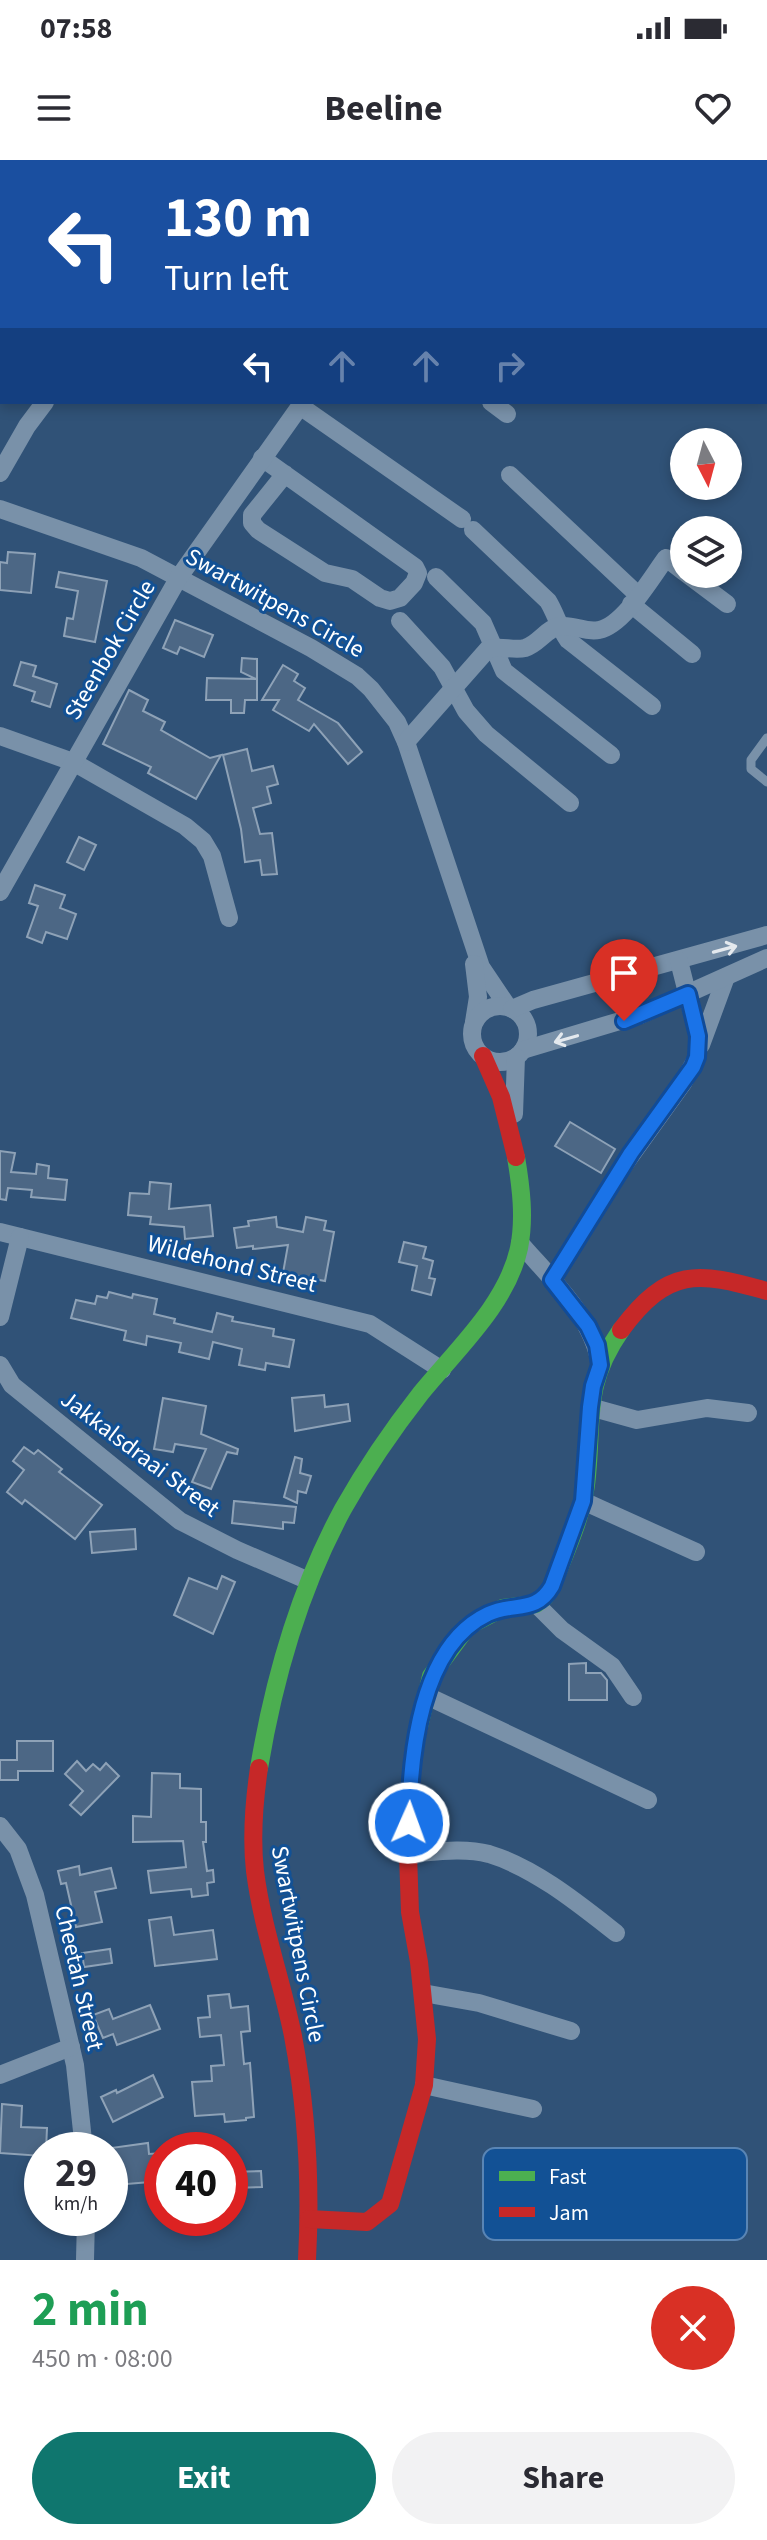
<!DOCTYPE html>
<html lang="en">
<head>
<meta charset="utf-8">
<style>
  :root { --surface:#fff; --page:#f2f2f3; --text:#2b2b33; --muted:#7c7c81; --accent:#0f766e }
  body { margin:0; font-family:"Source Sans 3",sans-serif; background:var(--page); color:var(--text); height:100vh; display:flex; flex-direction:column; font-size:30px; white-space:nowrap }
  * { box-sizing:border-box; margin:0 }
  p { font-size:26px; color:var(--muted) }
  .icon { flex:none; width:44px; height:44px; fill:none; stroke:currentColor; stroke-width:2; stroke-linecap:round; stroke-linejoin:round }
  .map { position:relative; height:2100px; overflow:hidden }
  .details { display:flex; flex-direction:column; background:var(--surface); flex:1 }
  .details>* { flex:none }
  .top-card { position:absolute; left:0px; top:0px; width:768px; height:244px; box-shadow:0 4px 12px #0003; background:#1a4fa0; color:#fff; overflow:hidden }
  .needle { width:52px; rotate:174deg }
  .tools { position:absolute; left:670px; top:268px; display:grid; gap:16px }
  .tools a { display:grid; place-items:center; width:72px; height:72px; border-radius:50%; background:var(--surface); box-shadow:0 4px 12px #0003; font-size:40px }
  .speed { position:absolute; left:24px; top:1972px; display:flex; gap:16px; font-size:40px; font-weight:700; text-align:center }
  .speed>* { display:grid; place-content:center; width:104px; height:104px; border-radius:50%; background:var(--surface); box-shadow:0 4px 12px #0003; line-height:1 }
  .speed small { font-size:20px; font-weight:400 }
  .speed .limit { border:12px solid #d22; background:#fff; color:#111 }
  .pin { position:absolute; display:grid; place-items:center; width:68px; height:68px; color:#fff; margin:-82px -34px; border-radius:50% 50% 50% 0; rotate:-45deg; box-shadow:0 0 8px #0007 }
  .pin .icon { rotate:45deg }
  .me { position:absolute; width:88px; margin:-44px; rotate:2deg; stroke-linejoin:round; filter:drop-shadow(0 0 6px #0008) }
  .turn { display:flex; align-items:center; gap:28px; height:168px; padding:0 32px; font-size:36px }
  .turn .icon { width:104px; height:104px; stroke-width:2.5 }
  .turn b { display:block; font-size:56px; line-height:68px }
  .lanes { display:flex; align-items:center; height:76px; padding:0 32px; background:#0003; justify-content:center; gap:40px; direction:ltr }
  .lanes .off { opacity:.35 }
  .round { display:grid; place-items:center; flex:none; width:84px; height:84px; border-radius:42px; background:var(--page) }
  .summary { display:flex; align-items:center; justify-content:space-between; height:136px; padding:0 32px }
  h1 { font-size:48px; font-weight:700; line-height:60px; color:#1e9e55 }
  .action { display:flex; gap:16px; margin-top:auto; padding:16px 32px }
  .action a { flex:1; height:92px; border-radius:48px; background:var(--accent); color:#fff; font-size:32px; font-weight:700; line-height:92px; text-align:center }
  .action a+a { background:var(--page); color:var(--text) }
  .status { display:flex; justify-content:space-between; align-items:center; height:56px; padding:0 40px; background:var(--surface); direction:ltr }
  .status svg { height:22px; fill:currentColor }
  header { display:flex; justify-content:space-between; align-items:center; height:104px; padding:0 32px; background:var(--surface); font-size:36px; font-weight:700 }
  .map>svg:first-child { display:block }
</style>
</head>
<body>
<div class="status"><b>07:58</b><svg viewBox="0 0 49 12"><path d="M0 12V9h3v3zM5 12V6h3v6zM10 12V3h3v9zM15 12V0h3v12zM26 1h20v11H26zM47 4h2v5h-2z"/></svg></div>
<header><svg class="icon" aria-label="menu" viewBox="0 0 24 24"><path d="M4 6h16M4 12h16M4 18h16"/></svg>Beeline<svg class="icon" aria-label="heart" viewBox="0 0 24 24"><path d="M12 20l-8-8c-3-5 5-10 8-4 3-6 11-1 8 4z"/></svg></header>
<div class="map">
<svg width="767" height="2100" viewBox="0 0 767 2100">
  <rect width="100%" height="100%" fill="#305277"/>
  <g fill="#4c6785" stroke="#8ea2b7" stroke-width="2">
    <path d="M8,392L35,394L31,433L0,430V402L7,403Z"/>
    <path d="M59,412L107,421L95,482L64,476L67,458L73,459L78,431L56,427Z"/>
    <path d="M175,460L213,475L204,497L180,487L177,494L163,488Z"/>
    <path d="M242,498L257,499V540H245L244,553H231V540H206L207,518L256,519L241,512Z"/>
    <path d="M21,502L36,506L33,516L57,524L50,547L32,541L35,532L14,525Z"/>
    <path d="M283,505L298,514L294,521L305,528L298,540L338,563L362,592L348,604L314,564L309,571L273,550L279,540H262Z"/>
    <path d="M129,530L148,540L143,551L165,562L161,570L210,598L221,595L196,639L148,613L151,607L103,584Z"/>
    <path d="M247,589L252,611L273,606L278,624L267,627L271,643L253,648L260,674L272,673L277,714L262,715L260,700L245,702L241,669L223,595Z"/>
    <path d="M79,677L96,685L84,710L67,702Z"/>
    <path d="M35,725L65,735L60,748L76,754L67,779L46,772L42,783L27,777L38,746L29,743Z"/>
    <path d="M570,962L615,989L601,1013L555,986Z"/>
    <path d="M0,991L15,993L11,1012L36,1014L37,1004L49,1006L48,1018L67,1020L65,1040L31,1037L32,1030L8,1028L6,1040L0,1039Z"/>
    <path d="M150,1022L171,1024L169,1049L210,1045L213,1076L185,1079L184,1067L150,1064L151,1057L128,1055L130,1033L149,1034Z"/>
    <path d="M276,1057L277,1067L303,1072L306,1057L326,1061L324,1070L334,1072L325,1121L283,1113L288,1085L253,1089V1086L237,1088L234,1068L249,1066L248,1061Z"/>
    <path d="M404,1082L426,1087L423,1098L433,1101L429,1118L435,1119L431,1135L412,1130L417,1106L399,1102Z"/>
    <path d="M109,1132L132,1138L133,1134L157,1139L154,1154L175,1159L174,1163L212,1172L217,1153L233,1157L232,1161L274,1169L273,1176L294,1180L289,1207L266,1203L265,1210L239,1205L242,1189L213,1182L209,1199L179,1192L181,1183L147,1176L146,1185L124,1180L126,1171L71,1158L76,1140L95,1144L97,1136L107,1138Z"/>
    <path d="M324,1235L325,1247L348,1244L350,1261L295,1271L292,1238Z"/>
    <path d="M163,1238L206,1246L201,1274L238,1289L237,1294L227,1292L211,1329L192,1322L206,1289L175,1284L173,1292L154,1289Z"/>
    <path d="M24,1287L34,1294L38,1290L62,1309L59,1312L102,1345L75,1379L25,1340L22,1344L7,1332L24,1310L13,1301Z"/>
    <path d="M295,1297L302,1299L300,1313L311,1316L306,1333L298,1331L297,1343L284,1337Z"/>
    <path d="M234,1341L296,1347L294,1363L283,1362V1369L232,1363Z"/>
    <path d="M135,1369L136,1389L92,1393L90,1372Z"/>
    <path d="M222,1416L235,1422L213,1474L174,1455L189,1418L217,1429Z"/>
    <path d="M586,1503V1513H601L607,1520V1540H569V1504Z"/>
    <path d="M17,1581H53V1611H18V1620H0V1600H17Z"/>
    <path d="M77,1601L86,1611L93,1604L100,1610L106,1603L119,1616L81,1655L70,1645L83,1631L65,1614Z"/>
    <path d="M152,1613L180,1614V1628L201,1629V1662H206V1682H203L207,1711L213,1710L214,1722L207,1723L208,1735L192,1737L191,1729L151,1733L148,1711L186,1707L183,1681L133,1682V1656L151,1657Z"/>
    <path d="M79,1706L80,1715L111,1708L116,1728L95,1732L102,1762L76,1767L66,1723L61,1724L58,1711Z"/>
    <path d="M171,1757L174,1775L213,1770L217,1799L155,1806L149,1760Z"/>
    <path d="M110,1789L112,1803L84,1807L82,1793Z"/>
    <path d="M229,1834L231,1848L248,1846L250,1871L241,1872L244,1904L250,1903L254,1957L246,1958V1960L225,1962L224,1954L195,1956L192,1922L212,1921L211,1906L224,1905L221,1875L200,1877L198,1858L210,1857L208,1836Z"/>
    <path d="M150,1845L160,1869L117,1885L113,1874L103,1878L93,1855L109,1849L113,1859Z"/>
    <path d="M153,1915L163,1937L113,1962L101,1937L116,1930L117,1933Z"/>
    <path d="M2,1944L22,1946L21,1967L47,1968L46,1990H42V1996L0,1993Z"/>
    <path d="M148,1983L149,1994L162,1993V2021L115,2025L111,1988Z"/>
    <path d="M261,2011L262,2027L230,2028V2012Z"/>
  </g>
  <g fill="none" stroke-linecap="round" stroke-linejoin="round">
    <g stroke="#7991a9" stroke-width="9">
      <path d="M126,0L127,2"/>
      <path d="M390,0L393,2"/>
      <path d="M265,2V0"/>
      <path d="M0,88L2,90"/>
      <path d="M767,578L751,600V609L767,622"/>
    </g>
    <g stroke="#7991a9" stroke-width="18">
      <path d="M491,242L507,254"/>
      <path d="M300,246L462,359"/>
      <path d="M262,298L415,407L418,413L414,423L400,438L390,441L380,438L352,419L325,413L258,370L252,363V355L285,314"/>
      <path d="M0,313L27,266L45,242"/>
      <path d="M510,315L638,435"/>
      <path d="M0,349L141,398L311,488L357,516L371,529L397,562L406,582L481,807L508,847"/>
      <path d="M473,370L548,441C556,454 559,468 568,480L652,546"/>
      <path d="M687,414L727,444"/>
      <path d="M436,417L483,463L504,511L611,595"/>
      <path d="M631,444L692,494"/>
      <path d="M400,461L442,507L466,551L486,574L570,643"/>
      <path d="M0,576L73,602L185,666L203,681L212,696L229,758"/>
      <path d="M406,582L488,489C500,485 513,491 525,488C539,484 548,466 562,466C575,465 586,473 599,470C624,465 651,418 666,398L684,412"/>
      <path d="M0,732L179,417L303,242"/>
      <path d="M474,804L478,837L474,862"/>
      <circle cx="500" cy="874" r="28"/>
      <path d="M512,849L533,840L767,775"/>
      <path d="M701,885L726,817"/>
      <path d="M523,890L640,855L767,798"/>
      <path d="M514,954L516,897"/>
      <path d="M0,1072L370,1164L442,1210"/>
      <path d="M520,1083C551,1119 593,1157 600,1205"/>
      <path d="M552,1120L617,1015L683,923L697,897L698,876L679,801"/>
      <path d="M0,1157L20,1077"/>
      <path d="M0,1205L12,1225L180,1361L237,1390L309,1421"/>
      <path d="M590,1247L637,1260L707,1248L748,1253"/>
      <path d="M583,1341L696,1392"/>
      <path d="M536,1444L562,1470L612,1506L633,1537"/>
      <path d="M427,1536L648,1640"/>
      <path d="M0,1666L18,1689L35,1735L75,1905L84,1990"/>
      <path d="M408,1694C434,1692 463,1687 489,1694C535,1708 579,1744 616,1773"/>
      <path d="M423,1833L479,1843L571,1871"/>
      <path d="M0,1915L71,1887"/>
      <path d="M424,1925L533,1949"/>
      <path d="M85,2100L86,2058"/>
    </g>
    <g stroke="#4caf50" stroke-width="18">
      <path d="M419,1567L431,1516L468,1466L503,1448L536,1444L545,1437L552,1426C565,1393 581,1360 586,1325C594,1263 581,1227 621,1170"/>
      <path d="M259,1608C274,1518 299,1430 343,1349C366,1308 392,1270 421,1233C456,1190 507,1144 519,1088C525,1058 521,1027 516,997"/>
    </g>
    <g stroke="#c62828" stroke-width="18">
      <path d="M483,896L501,937L516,997"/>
      <path d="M621,1170C668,1107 697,1111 767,1131"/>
      <path d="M259,1608C254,1642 251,1676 255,1711C262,1767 282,1821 293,1876C307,1950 311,2025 307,2100"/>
      <path d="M309,2059L367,2062L390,2044L424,1925L427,1879L419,1802L410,1752L408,1694L413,1594L419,1567"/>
    </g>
  </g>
  <defs><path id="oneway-shaft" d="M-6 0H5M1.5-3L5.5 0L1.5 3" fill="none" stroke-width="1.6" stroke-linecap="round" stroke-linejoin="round" transform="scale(2)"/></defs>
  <g stroke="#e4e9ee">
    <use href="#oneway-shaft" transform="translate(725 789) rotate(-15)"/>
    <use href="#oneway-shaft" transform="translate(566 879) rotate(164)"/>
  </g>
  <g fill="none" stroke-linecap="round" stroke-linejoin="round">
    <g stroke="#114b97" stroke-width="20">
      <path id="route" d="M409,1663C410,1596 420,1486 488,1454C514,1442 536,1454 552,1426L583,1341L590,1247L593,1226L600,1205L597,1185L588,1166L552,1120L631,993L693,907L697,897L698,876L688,834L624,861"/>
    </g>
    <use href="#route" stroke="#1a73e8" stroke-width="14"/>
  </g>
  <g text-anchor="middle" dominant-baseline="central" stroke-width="6" stroke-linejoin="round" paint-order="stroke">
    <g font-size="24" fill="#fff" stroke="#125195">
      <text transform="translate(275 443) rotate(29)">Swartwitpens Circle</text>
      <text transform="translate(110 490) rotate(-60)">Steenbok Circle</text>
      <text transform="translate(232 1104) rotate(14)">Wildehond Street</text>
      <text transform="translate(140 1294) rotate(37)">Jakkalsdraai Street</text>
      <text transform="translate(298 1784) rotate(79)">Swartwitpens Circle</text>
      <text transform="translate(79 1818) rotate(77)">Cheetah Street</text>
    </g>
  </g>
  <rect x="483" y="1988" width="264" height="92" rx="12" fill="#125195" stroke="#5985b5" stroke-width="2"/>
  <rect x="499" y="2011" width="36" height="10" fill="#4caf50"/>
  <rect x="499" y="2047" width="36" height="10" fill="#c62828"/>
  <g font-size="22" fill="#fff">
    <text x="549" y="2024">Fast</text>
    <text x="549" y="2060">Jam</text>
  </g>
</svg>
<div class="tools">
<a><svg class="needle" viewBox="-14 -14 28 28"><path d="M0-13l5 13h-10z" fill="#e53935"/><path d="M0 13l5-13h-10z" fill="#7c7c81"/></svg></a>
<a><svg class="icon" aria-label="layers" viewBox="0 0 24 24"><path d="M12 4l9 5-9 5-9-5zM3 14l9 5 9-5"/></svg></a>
</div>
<div class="speed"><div>29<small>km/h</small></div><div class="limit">40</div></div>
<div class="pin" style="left:624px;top:861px;background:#d93025"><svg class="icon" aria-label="arrive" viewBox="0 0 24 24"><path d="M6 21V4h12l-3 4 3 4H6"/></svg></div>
<svg class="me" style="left:409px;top:1663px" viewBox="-20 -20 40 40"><circle r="17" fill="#1a73e8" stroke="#fff" stroke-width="3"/><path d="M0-11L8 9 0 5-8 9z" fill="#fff"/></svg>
<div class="top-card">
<div class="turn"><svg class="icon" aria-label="left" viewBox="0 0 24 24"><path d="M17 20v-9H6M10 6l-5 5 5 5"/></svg><div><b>130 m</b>Turn left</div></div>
<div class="lanes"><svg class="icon" aria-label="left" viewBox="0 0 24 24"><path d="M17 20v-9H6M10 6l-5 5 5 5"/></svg><svg class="icon off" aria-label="ahead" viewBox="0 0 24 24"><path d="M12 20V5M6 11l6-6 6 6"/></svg><svg class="icon off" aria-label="ahead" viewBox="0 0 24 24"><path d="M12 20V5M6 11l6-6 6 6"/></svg><svg class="icon off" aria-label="right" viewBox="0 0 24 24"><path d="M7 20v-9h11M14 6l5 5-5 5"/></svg></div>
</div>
</div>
<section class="details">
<div class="summary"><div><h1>2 min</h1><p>450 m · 08:00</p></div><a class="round" style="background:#d93025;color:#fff"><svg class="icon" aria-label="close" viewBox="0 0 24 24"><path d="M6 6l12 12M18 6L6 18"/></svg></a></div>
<div class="action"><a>Exit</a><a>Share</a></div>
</section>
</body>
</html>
